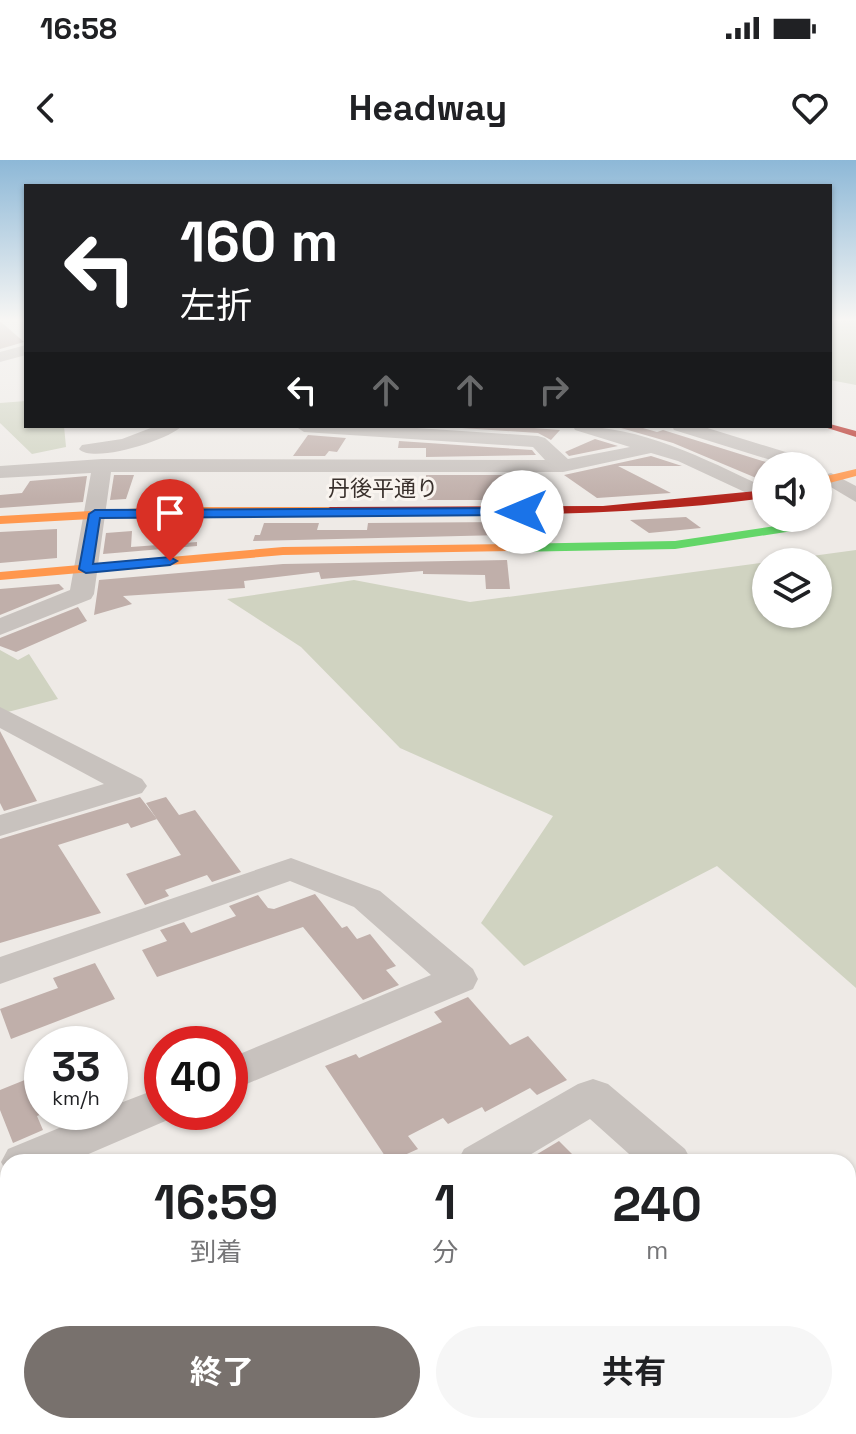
<!DOCTYPE html>
<html lang="ja">
<head>
<meta charset="utf-8">
<style>
  :root { --surface:#fff; --page:#f6f6f6; --text:#202124; --muted:#757577; --accent:#78716d }
  body { margin:0; font-family:"Space Grotesk","Noto Sans JP",sans-serif; background:var(--page); color:var(--text); height:100vh; display:flex; flex-direction:column; font-size:30px; white-space:nowrap }
  * { box-sizing:border-box; margin:0 }
  p { font-size:26px; color:var(--muted) }
  .icon { flex:none; width:44px; height:44px; fill:none; stroke:currentColor; stroke-width:2; stroke-linecap:round; stroke-linejoin:round }
  .map { position:relative; flex:1; overflow:hidden }
  .details { position:absolute; left:0px; top:994px; width:856px; height:280px; display:flex; flex-direction:column; background:var(--surface); border-radius:24px 24px 0 0; box-shadow:0 2px 6px #0004 }
  .details>* { flex:none }
  .hud { position:absolute; left:24px; top:24px; width:808px; height:244px; border-radius:0px; box-shadow:0 2px 6px #0004; background:#202124; color:#fff; overflow:hidden }
  .controls { position:absolute; left:752px; top:292px; display:grid; gap:16px }
  .controls a { display:grid; place-items:center; width:80px; height:80px; border-radius:50%; background:var(--surface); box-shadow:0 2px 6px #0004; font-size:40px }
  .speed { position:absolute; left:24px; top:866px; display:flex; gap:16px; font-size:40px; font-weight:700; text-align:center }
  .speed>* { display:grid; place-content:center; width:104px; height:104px; border-radius:50%; background:var(--surface); box-shadow:0 2px 6px #0004; line-height:1 }
  .speed small { font-size:20px; font-weight:400 }
  .speed .limit { border:12px solid #d22; background:#fff; color:#111 }
  .pin { position:absolute; display:grid; place-items:center; width:68px; height:68px; color:#fff; margin:-82px -34px; border-radius:50% 50% 50% 0; rotate:-45deg; box-shadow:0 0 8px #0007 }
  .pin .icon { rotate:45deg }
  .me { position:absolute; width:88px; margin:-44px; rotate:270deg; stroke-linejoin:round; filter:drop-shadow(0 0 6px #0008) }
  .turn { display:flex; align-items:center; gap:28px; height:168px; padding:0 24px; font-size:36px }
  .turn .icon { width:104px; height:104px; stroke-width:2.5 }
  .turn b { display:block; font-size:56px; line-height:68px }
  .lanes { display:flex; align-items:center; height:76px; padding:0 24px; background:#0003; justify-content:center; gap:40px; direction:ltr }
  .lanes .off { opacity:.35 }
  .eta { display:flex; justify-content:space-evenly; align-items:center; height:136px; text-align:center }
  .eta b { font-size:48px; font-weight:700; line-height:56px }
  .primary-button { display:flex; gap:16px; margin-top:auto; padding:16px 24px }
  .primary-button a { flex:1; height:92px; border-radius:48px; background:var(--accent); color:#fff; font-size:32px; font-weight:700; line-height:92px; text-align:center }
  .primary-button a+a { background:var(--page); color:var(--text) }
  .status { display:flex; justify-content:space-between; align-items:center; height:56px; padding:0 40px; background:var(--surface); direction:ltr }
  .status svg { height:22px; fill:currentColor }
  header { display:flex; justify-content:space-between; align-items:center; height:104px; padding:0 24px; background:var(--surface); font-size:36px; font-weight:700 }
  .map>svg:first-child { display:block }
</style>
</head>
<body>
<div class="status"><b>16:58</b><svg viewBox="0 0 49 12"><path d="M0 12V9h3v3zM5 12V6h3v6zM10 12V3h3v9zM15 12V0h3v12zM26 1h20v11H26zM47 4h2v5h-2z"/></svg></div>
<header><svg class="icon" aria-label="back" viewBox="0 0 24 24"><path d="M15 5l-7 7 7 7"/></svg>Headway<svg class="icon" aria-label="heart" viewBox="0 0 24 24"><path d="M12 20l-8-8c-3-5 5-10 8-4 3-6 11-1 8 4z"/></svg></header>
<div class="map">
<svg width="856" height="1274" viewBox="0 0 856 1274">
  <rect width="100%" height="100%" fill="#eeeae6"/>
  <g fill="#d0d3c1" fill-rule="evenodd">
    <path d="M830,161H856V225L830,220Z"/>
    <path d="M26,241V266H64L66,287L32,294L0,263V243Z"/>
    <path d="M856,390V828L717,706L524,806L481,763L553,656L400,588L301,487L227,439L354,420L470,442ZM818,402V454H766V402Z"/>
    <path d="M0,490L18,500L29,494L58,539L0,554Z"/>
    <path d="M848,1137L856,1143L853,1274H685L692,1266H848Z"/>
  </g>
  <g fill="#c0afaa">
    <path d="M0,161L24,182L0,189Z"/>
    <path d="M432,266H508L560,270L551,280L538,273Z"/>
    <path d="M636,266L657,272L663,270L766,302V322L673,283L621,268Z"/>
    <path d="M308,275L346,278L337,292L329,291L325,296H293Z"/>
    <path d="M595,279L618,286L569,296L565,292Z"/>
    <path d="M399,281L532,290L536,295L426,297V288H398Z"/>
    <path d="M651,296L682,306H618L671,333L597,338L564,315Z"/>
    <path d="M114,315H134L126,339L110,340Z"/>
    <path d="M426,315H540L544,340H427Z"/>
    <path d="M87,316L83,342L0,348V335L22,333L30,321Z"/>
    <path d="M686,357L701,368L649,373L630,360Z"/>
    <path d="M501,362L502,375L253,381L255,375H260L264,363H319L317,370H367L368,363Z"/>
    <path d="M57,369V398L0,403V372Z"/>
    <path d="M132,371L131,387L197,382V386L103,394L106,373Z"/>
    <path d="M507,400L510,429H486L485,415L423,414V411L321,419L319,412L244,421L245,428L123,436L132,444L94,455L99,420L283,404Z"/>
    <path d="M59,424L64,429L0,455V429Z"/>
    <path d="M78,447L87,461L16,492L0,486V478Z"/>
    <path d="M0,571L37,641L4,651L0,643Z"/>
    <path d="M140,637L157,659L131,668L128,663L58,685L101,753L0,783V679Z"/>
    <path d="M166,637L179,655L195,650L241,712L212,722L207,715L165,730L169,736L145,745L126,714L181,695L146,643Z"/>
    <path d="M315,734L342,768L347,766L357,779L370,774L396,806L386,810L399,825L363,840L303,767L157,817L142,790L167,781L160,770L184,762L191,773L236,756L229,746L258,735L268,748L274,749Z"/>
    <path d="M95,803L115,839L11,879L0,849L58,828L53,818Z"/>
    <path d="M468,837L510,885L528,876L567,920L537,935L530,928L485,952L482,947L448,964L443,958L408,976L418,989L389,1002L325,906L356,894L359,898L442,862L434,852Z"/>
    <path d="M42,913V954L37,956L43,970L13,983L0,950V930Z"/>
    <path d="M559,981L580,1002H524Z"/>
  </g>
  <g fill="none" stroke-linecap="round" stroke-linejoin="round">
    <g fill="#c8c2be" fill-rule="evenodd">
      <path d="M26,185V195L0,202V192Z"/>
      <path d="M156,266H182C169,280 93,304 79,289L82,285L122,279Z"/>
      <path d="M295,266H387L538,276L545,278L568,299L630,287L575,270L573,266C642,266 705,299 766,328V342L678,301L651,293L563,312H111L94,434L91,439L0,475V458L70,430L91,313L0,318V306L102,299L545,300L533,287L304,272Z"/>
      <path d="M672,266H701L818,302L821,306L818,310V306H790L674,270Z"/>
      <path d="M831,313L856,326V342L824,323L821,319L824,315Z"/>
      <path d="M0,547L142,619L147,626L142,633L0,676V655L104,624L0,568Z"/>
      <path d="M291,698L380,731L473,809L478,819L473,829L230,931V898L431,815L354,747L290,721L0,824V797Z"/>
      <path d="M593,919L608,924L685,989L692,1002H638L590,959L518,1002H457L464,989L578,924Z"/>
      <path d="M162,927V952H179L177,956L70,1002H8V1015L1,1002L8,989L98,952H110V947Z"/>
      <path d="M8,1247V1266H55L52,1274H0V1252Z"/>
      <path d="M620,1266H677L674,1274H617Z"/>
    </g>
    <path fill="#63d668" fill-rule="evenodd" d="M784,358H797L805,366L799,370L675,389L510,392L504,388L510,384L675,381L789,364Z"/>
    <g fill="#ff974d" fill-rule="evenodd">
      <path d="M856,309V316L818,326V318Z"/>
      <path d="M164,347H330L336,351L330,355H164L0,364V356Z"/>
      <path d="M510,384L515,385V391L283,395L0,420V412L283,387Z"/>
    </g>
    <g fill="#b3261e" fill-rule="evenodd">
      <path d="M830,264L856,271V277L821,266Z"/>
      <path d="M766,330V338C621,357 476,356 330,355L324,351L330,347L603,346Z"/>
    </g>
  </g>
  <linearGradient id="sky" x2="0" y2="1"><stop stop-color="#8db8d7"/><stop offset="0.47" stop-color="#f7f6f4"/><stop offset="1" stop-color="#f7f6f4" stop-opacity="0"/></linearGradient>
  <rect width="856" height="339" fill="url(#sky)"/>
  <path fill="#1a73e8" stroke="#114b97" stroke-width="2" d="M522,348L527,350V355L100,358L93,404L170,397L177,401L170,405L86,413L79,409L89,354L95,350Z"/>
  <g text-anchor="middle" dominant-baseline="central" stroke-width="6" stroke-linejoin="round" paint-order="stroke">
    <g font-size="22" fill="#39302c" stroke="#f9f4ef">
      <text x="383" y="328">丹後平通り</text>
    </g>
  </g>
</svg>
<div class="controls">
<a><svg class="icon" aria-label="sound" viewBox="0 0 24 24"><path d="M4 9h4l5-4v14l-5-4H4zM17 9q2 3 0 6"/></svg></a>
<a><svg class="icon" aria-label="layers" viewBox="0 0 24 24"><path d="M12 4l9 5-9 5-9-5zM3 14l9 5 9-5"/></svg></a>
</div>
<div class="speed"><div>33<small>km/h</small></div><div class="limit">40</div></div>
<div class="pin" style="left:170px;top:401px;background:#d93025"><svg class="icon" aria-label="arrive" viewBox="0 0 24 24"><path d="M6 21V4h12l-3 4 3 4H6"/></svg></div>
<svg class="me" style="left:522px;top:352px" viewBox="-20 -20 40 40"><circle r="19" fill="#fff"/><path d="M0-13L10 11 0 6-10 11z" fill="#1a73e8"/></svg>
<div class="hud">
<div class="turn"><svg class="icon" aria-label="left" viewBox="0 0 24 24"><path d="M17 20v-9H6M10 6l-5 5 5 5"/></svg><div><b>160 m</b>左折</div></div>
<div class="lanes"><svg class="icon" aria-label="left" viewBox="0 0 24 24"><path d="M17 20v-9H6M10 6l-5 5 5 5"/></svg><svg class="icon off" aria-label="ahead" viewBox="0 0 24 24"><path d="M12 20V5M6 11l6-6 6 6"/></svg><svg class="icon off" aria-label="ahead" viewBox="0 0 24 24"><path d="M12 20V5M6 11l6-6 6 6"/></svg><svg class="icon off" aria-label="right" viewBox="0 0 24 24"><path d="M7 20v-9h11M14 6l5 5-5 5"/></svg></div>
</div>
<section class="details">
<div class="eta">
<div><b>16:59</b><p>到着</p></div>
<div><b>1</b><p>分</p></div>
<div><b>240</b><p>m</p></div>
</div>
<div class="primary-button"><a>終了</a><a>共有</a></div>
</section>
</div>
</body>
</html>
